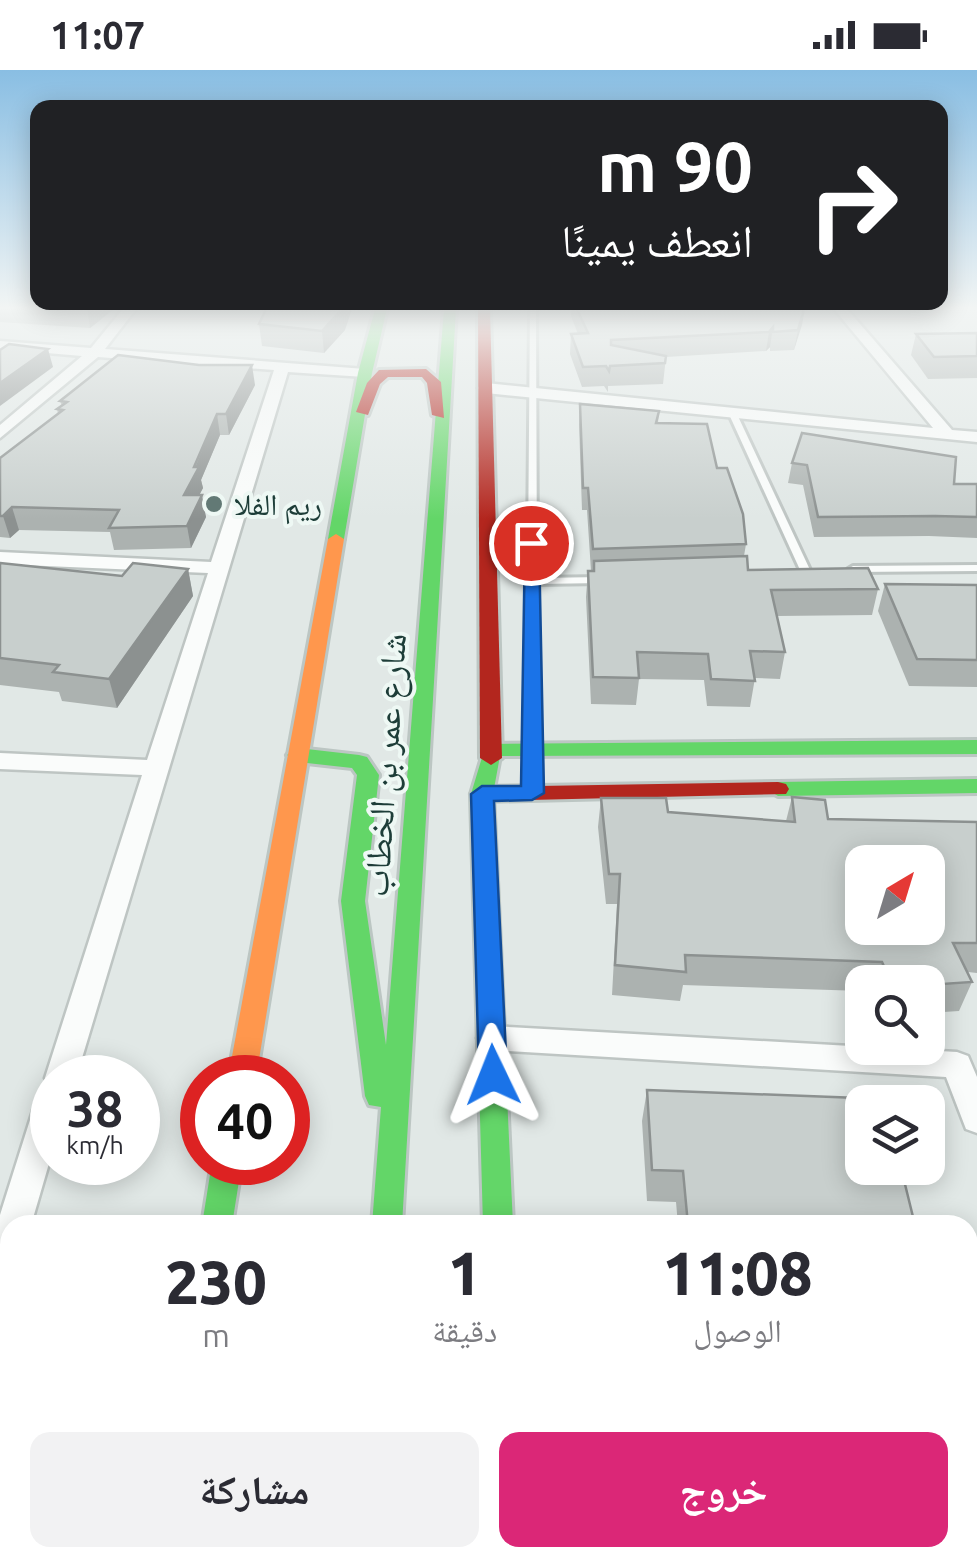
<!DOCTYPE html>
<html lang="ar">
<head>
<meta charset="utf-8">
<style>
  :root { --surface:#fff; --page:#f2f2f3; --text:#2b2b33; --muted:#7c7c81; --accent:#db2777 }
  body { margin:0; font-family:Ubuntu,"Noto Naskh Arabic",sans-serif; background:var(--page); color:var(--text); direction:rtl; height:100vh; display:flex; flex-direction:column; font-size:38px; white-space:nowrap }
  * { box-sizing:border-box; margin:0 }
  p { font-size:32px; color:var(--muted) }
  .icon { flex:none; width:55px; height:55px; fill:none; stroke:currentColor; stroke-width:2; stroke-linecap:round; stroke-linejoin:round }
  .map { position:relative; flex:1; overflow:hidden; direction:ltr }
  .side { position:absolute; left:0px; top:1145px; width:978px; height:352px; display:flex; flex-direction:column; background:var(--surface); border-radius:30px 30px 0 0; box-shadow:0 5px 25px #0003; direction:rtl }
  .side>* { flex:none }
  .top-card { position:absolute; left:30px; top:30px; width:918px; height:210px; border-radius:20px; box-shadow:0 5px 25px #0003; direction:rtl; background:#202124; color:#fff; overflow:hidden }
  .needle { width:65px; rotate:38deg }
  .fabs { position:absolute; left:845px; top:775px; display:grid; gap:20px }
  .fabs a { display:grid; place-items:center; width:100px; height:100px; border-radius:20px; background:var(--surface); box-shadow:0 5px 25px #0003; font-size:50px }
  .speed { position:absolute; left:30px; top:985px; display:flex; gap:20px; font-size:50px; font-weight:700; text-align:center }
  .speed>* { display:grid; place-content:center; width:130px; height:130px; border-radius:50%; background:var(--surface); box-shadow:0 5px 25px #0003; line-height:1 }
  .speed small { font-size:25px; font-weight:400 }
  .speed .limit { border:15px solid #d22; background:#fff; color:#111 }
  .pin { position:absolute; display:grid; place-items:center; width:85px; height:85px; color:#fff; margin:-42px; border:5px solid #fff; border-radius:50%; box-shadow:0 2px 10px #0007 }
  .me { position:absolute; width:110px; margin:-55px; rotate:358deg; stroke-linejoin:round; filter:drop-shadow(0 0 8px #0008) }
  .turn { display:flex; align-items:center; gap:35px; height:210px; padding:0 30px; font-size:45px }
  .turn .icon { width:130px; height:130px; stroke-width:2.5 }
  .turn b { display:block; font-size:70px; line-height:85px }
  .eta { display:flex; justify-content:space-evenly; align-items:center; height:170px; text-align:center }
  .eta b { font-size:60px; font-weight:800; line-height:70px }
  .cta { display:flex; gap:20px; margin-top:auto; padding:20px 30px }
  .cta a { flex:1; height:115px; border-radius:20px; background:var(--accent); color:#fff; font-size:40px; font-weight:800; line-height:115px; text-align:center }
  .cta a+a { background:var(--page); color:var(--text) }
  .status { display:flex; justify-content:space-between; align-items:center; height:70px; padding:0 50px; background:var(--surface); direction:ltr }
  .status svg { height:28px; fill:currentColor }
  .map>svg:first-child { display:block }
</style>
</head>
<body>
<div class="status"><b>11:07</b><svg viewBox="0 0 49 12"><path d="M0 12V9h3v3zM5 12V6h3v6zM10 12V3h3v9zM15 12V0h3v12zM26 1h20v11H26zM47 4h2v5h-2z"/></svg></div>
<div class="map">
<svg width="977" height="1496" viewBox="0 0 977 1496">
  <rect width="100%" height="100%" fill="#e1e8e6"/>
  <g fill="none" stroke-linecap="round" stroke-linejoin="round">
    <g stroke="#bec5c3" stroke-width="6">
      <g id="lane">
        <path d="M530,239H536L537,508L603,507L608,510L603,513L537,514L538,723L532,727L526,723Z"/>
        <path d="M729,340L736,342L811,502L809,504H803L801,502L728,342Z"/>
        <path d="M977,495V501L853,502L848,499L853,496Z"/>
      </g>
    </g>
    <g stroke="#bec5c3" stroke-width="5">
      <g id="street">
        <path d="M123,239H136L105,279L365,299L372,303L365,307L288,302L76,1008H52V1083L31,1155H10V1212L0,1216V1145L36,1031L41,1021L51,1018L45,1008L142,705L0,699V683L147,690L208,503L0,494V482L211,492L274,300L98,287L0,368V355L82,286L0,279V271L91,278Z"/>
        <path d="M834,239H847L952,360L977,362V372L486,323L478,318L486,313L933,358Z"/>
        <path d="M492,956L957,982L968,986L977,1007V1063L966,1059L946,1007L492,980L481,977L477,968L481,959Z"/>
      </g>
    </g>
    <g stroke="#bcc6c3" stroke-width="6">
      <g id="fast">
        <path d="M375,239H387L372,303L344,469L336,474L328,469L358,303Z"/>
        <path d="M444,239H456L402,1155H372L381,1037L369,1035L365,1026L341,831L357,705L352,698L298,692L287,685L298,678L359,685L367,687L379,705L365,831L386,975Z"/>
        <path d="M977,670V684L500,686L493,724L513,1155H483L471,724L486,674Z"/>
        <path d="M977,709V723L778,726L767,719L778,712Z"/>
        <path d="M212,1092H242L232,1155H202Z"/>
        <path d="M139,1488H177L175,1496H137Z"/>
        <rect x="492" y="1488" width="38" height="8"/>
      </g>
    </g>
    <g stroke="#bcc6c3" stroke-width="6">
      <path id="slow" d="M336,464L344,469L256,1008H228L328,469Z"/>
    </g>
    <g stroke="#bcc6c3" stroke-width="6">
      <g id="jam">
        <path d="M478,239H490L502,688L491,695L480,688Z"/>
        <path d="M426,299L441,312L444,348L432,345L427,313L422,307H388L380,314L368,345L356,342L367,313L379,300Z"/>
        <path d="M778,712L786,714L789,719L786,724L482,731L471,724L482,717Z"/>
        <path d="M343,1488H381L380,1496H342Z"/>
      </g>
    </g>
    <use href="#lane" fill="#fafcfb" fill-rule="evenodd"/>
    <use href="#street" fill="#fafcfb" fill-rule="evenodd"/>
    <use href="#fast" fill="#63d668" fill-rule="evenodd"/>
    <use href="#slow" fill="#ff974d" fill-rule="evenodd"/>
    <use href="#jam" fill="#b3261e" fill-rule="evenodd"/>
  </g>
  <g fill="#acb2b0">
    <path d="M0,239H114L90,258L0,252Z"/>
    <path d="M571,239H805L794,280L770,281V277L766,281L666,287L663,314L608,316V322L604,316L582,317L570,284L571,264H578L571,246Z"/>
    <path d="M259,254L345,260L324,283L262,276Z"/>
    <path d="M977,263V308L928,309L911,285L916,264Z"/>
    <path d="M255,315L229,365H220L201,410L203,418L199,425L206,447L191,478L114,480L110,462L19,460L10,468L0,467V388L58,344L57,339L62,336L60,331Z"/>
    <path d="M580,334L659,341L658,353L717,398L746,474L744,486L748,500L878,519L872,545L777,546L785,582L780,609L755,608L750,637L707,636L704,610L639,609L636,635L591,634L586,527L588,501H591L587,440H582L579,355Z"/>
    <path d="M792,393L954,414H977V468L929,466L814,467L803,415L788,413Z"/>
    <path d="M0,493L122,506L188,499L193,526L117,638L62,631L59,622L0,615Z"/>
    <path d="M885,514L977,515V617L909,616L878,541Z"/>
    <path d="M792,727L828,749L977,752V903L968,902L972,912L959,941L928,943V912H862V921L683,915L680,931L612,925L617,834H606L598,757L601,728L668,742L786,751Z"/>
    <path d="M647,1020L915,1155H678L676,1132L647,1131L642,1051Z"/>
    <path d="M716,1488H968L977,1496H717Z"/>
  </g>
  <g fill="#8c9190">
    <path d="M87,239H114L90,258Z"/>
    <path d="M342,239H352L345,260L324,283L322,261Z"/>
    <path d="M805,239L802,255L794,280L798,260Z"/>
    <path d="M773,257L770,277L766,281L769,262Z"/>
    <path d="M48,279L53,297L0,336V313Z"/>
    <path d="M252,295L255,315L229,365L226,344Z"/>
    <path d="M217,344L220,365L201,410L203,418L188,447L184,425Z"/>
    <path d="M202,425L206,447L191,478L187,456Z"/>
    <path d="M12,437L19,460L10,468L3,446Z"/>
    <path d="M188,499L193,526L117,638L109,609Z"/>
  </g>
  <g fill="#c8cfcd" stroke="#8c9190" stroke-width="2.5" fill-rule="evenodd">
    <path d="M266,239H342L322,261L259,254Z"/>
    <path d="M577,239H804L798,260L773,262V257L769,262L611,270V275L666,286L665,293L610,296L609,301L606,296L583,297L571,264L588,263Z"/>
    <path d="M977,263V286L934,287L916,264Z"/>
    <path d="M9,274L48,279L0,313V280Z"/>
    <path d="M118,285L199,295H252L226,344H217L194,397H199L184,425H202L187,456L109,458L119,440L12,437L3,446H0V388L63,340L57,339L67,332L60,331Z"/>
    <path d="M580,334L659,341L656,353L707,354L717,398H727L743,444L746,474L593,479L588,418H583Z"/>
    <path d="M802,363L956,387L954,414H977V447L935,446L818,447L807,395L792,393Z"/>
    <path d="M747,486L748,500L868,498L878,519L771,520L785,582L750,581L755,611L711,609L708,584L637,582L639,608L593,607L588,501H594V491Z"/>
    <path d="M0,493L122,506L133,493L188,499L109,609L53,602L59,595L0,588Z"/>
    <path d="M885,514L977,515V590L917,589Z"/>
    <path d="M792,727L825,730L828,749L977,752V873H953L972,912L928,915V912H891L882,892L685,885L686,902L615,895L620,804H609L601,728H666L668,742L795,752ZM862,792H928V858H862Z"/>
    <path d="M647,1020L884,1029L885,1032H862V1098H901L915,1155H688L683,1101L652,1100Z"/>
    <path d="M968,1402L977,1403V1496H729L728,1488H968Z"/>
  </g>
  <linearGradient id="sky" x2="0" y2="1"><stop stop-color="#89bee3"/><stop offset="0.53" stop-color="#f2f5f4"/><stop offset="1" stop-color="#f2f5f4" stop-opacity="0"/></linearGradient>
  <rect width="977" height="449" fill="url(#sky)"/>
  <path fill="#1a73e8" stroke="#114b97" stroke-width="2.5" d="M525,470L539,473L544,723L532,730L494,731L507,1005L503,1014L493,1017L483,1014L479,1005L471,724L482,716H521Z"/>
  <circle fill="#627975" stroke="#eef8f4" stroke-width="4" cx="214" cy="434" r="10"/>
  <g text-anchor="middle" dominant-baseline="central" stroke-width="8" stroke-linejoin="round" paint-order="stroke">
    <g font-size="30" fill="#1d3d38" stroke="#eef8f4" text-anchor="start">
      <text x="234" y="434">ريم الفلا</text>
    </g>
    <g font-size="35" fill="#1d3d38" stroke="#eef8f4">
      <text transform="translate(384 695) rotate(-86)">شارع عمر بن الخطاب</text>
    </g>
  </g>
</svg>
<div class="fabs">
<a><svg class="needle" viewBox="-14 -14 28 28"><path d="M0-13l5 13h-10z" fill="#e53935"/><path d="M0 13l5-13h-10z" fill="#7c7c81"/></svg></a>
<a><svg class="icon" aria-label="search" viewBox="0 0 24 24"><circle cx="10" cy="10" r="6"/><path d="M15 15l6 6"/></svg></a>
<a><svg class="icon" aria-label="layers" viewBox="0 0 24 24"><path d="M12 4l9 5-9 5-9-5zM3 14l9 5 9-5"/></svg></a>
</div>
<div class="speed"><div>38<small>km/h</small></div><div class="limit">40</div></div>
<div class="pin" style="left:531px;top:473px;background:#d93025"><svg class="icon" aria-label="arrive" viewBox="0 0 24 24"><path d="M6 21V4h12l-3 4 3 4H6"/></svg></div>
<svg class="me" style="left:493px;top:1005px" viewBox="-20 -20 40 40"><path d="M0-17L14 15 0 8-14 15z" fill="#1a73e8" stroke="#fff" stroke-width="4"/></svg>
<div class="top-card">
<div class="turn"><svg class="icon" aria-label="right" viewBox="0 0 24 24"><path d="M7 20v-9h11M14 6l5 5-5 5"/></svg><div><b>90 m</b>انعطف يمينًا</div></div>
</div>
<section class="side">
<div class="eta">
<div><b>11:08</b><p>الوصول</p></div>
<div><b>1</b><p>دقيقة</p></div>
<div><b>230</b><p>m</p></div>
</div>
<div class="cta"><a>خروج</a><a>مشاركة</a></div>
</section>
</div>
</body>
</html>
